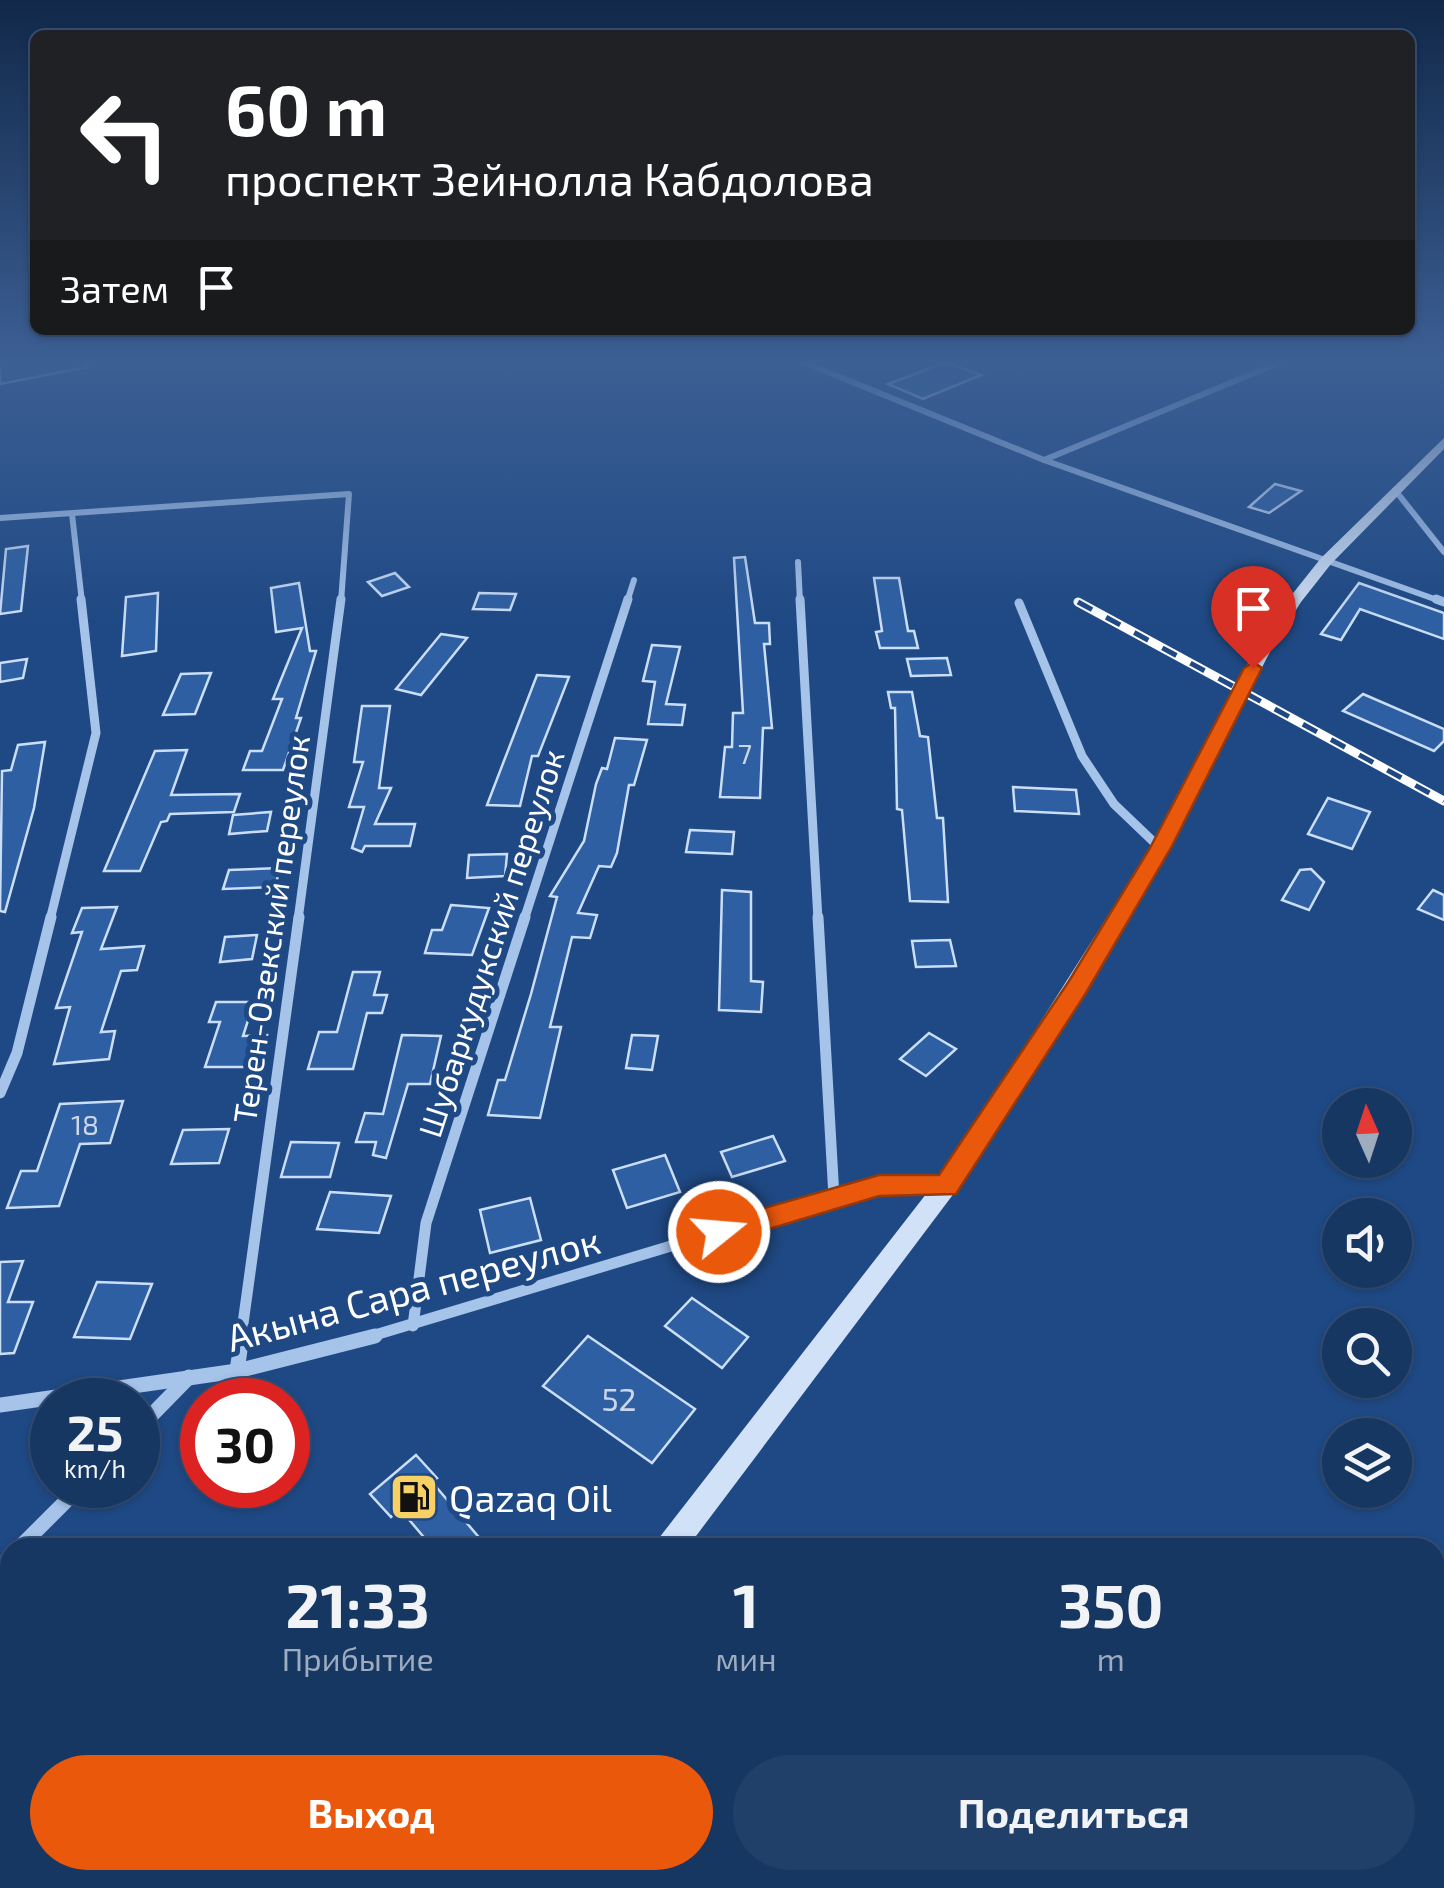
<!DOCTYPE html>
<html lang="ru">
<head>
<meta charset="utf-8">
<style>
  :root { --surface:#173763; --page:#203f69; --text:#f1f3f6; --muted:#9eacbe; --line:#365178; --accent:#ea580c }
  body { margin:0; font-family:"Exo 2",sans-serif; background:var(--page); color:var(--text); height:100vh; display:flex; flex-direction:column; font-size:38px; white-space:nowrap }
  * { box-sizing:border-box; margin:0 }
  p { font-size:32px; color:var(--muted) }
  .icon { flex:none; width:55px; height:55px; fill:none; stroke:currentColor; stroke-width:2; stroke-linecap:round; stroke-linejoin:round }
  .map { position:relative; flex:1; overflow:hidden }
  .panel { position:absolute; left:0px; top:1538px; width:1445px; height:352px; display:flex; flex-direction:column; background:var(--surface); border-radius:30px 30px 0 0; box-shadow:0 2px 8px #0004,0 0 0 2px var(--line) }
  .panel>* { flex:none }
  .top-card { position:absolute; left:30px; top:30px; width:1385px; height:305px; border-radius:15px; box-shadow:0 2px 8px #0004,0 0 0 2px var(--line); background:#202124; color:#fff; overflow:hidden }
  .needle { width:65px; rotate:357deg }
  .tools { position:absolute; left:1322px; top:1088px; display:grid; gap:20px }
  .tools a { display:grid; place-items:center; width:90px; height:90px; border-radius:50%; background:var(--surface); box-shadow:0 2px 8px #0004,0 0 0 2px var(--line); font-size:50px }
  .speed { position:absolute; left:30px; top:1378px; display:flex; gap:20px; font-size:50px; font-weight:700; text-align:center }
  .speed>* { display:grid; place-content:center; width:130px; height:130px; border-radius:50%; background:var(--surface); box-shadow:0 2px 8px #0004,0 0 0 2px var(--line); line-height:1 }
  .speed small { font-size:25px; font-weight:400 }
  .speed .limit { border:15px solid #d22; background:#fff; color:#111 }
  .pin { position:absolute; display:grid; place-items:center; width:85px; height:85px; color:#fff; margin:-102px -42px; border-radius:50% 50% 50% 0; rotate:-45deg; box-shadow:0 0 10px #0007 }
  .pin .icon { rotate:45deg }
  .me { position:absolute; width:110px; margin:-55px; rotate:73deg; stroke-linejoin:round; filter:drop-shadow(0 0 8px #0008) }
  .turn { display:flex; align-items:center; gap:35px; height:210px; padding:0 30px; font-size:45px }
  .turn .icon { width:130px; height:130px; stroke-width:2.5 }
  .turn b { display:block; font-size:70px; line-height:85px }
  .then { display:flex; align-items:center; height:95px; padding:0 30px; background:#0003; gap:20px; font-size:38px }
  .eta { display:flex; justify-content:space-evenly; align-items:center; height:170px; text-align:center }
  .eta b { font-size:60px; font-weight:700; line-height:70px }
  .cta { display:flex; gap:20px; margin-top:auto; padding:20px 30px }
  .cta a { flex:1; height:115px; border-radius:60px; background:var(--accent); color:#fff; font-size:40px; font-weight:700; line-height:115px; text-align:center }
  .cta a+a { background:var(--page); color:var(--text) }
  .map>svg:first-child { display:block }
</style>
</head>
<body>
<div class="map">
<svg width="1444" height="1888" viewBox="0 0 1444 1888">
  <rect width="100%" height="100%" fill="#1f4984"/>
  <g fill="#2e5fa2" stroke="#cbdef7" stroke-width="2.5">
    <path d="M0,359H87L88,367L0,384Z"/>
    <path d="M946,362L981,375L923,399L888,384Z"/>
    <path d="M1275,484L1301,491L1269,513L1249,507Z"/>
    <path d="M28,546L21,611L0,614L6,549Z"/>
    <path d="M745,557L755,623H769L770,644H764L772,728H763L760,798L720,797L725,747H732L733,713H743L734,558Z"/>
    <path d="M395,573L409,587L382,596L368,582Z"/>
    <path d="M874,578H899L908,631H914L918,648H880L876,632L882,631Z"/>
    <path d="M299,583L310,651H316L296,718H301L283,770H243L250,751H262L282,699H273L302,628L276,632L271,588Z"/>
    <path d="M1359,583L1444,613V639L1360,609L1341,640L1321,634Z"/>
    <path d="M158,593L156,651L122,656L126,597Z"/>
    <path d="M479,593L516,594L510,610L473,609Z"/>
    <path d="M441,634L467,638L421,695L396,689Z"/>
    <path d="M652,645L680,647L666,704L685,705L682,725L648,724L655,682L643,681Z"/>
    <path d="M947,658L951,675L911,676L907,659Z"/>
    <path d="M27,659L23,678L0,682V663Z"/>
    <path d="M211,673L195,714L163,715L181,674Z"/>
    <path d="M537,675L569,677L538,756H532L520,806L487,805Z"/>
    <path d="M888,692H912L920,736L928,737L937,818H943L948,902L910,901L902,810L897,809L895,708H891Z"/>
    <path d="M1363,694L1444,729V741L1434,751L1343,711Z"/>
    <path d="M362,706H390L379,788H391L375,824H415L410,846H365L362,852L352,848L364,807H349L363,762H354Z"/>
    <path d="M615,738L647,740L634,785H629L617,853L611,867L599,866L578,913L597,915L590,938L572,937L550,1027H561L540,1118L488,1115L498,1080H505L531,994L557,897L550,896L584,841L596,784L602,768L607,769Z"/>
    <path d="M45,742L34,808L5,912L0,911L2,771L11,770L18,745Z"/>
    <path d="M187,750L171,795L240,794L234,812L170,814L167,821L161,822L140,871H104L155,751Z"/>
    <path d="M1013,787L1076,790L1079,814L1015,811Z"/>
    <path d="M1328,798L1370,812L1352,849L1308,834Z"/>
    <path d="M271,812L267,831L229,834L233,815Z"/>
    <path d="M690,830L734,832L732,854L686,852Z"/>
    <path d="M507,854L505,876L467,878L469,855Z"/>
    <path d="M280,868L275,887L223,889L229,870Z"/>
    <path d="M1311,869L1324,882L1309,910L1282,900L1300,870Z"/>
    <path d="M722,890L751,892V981L763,982L761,1012L719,1010Z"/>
    <path d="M1433,890L1444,895V920L1418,909Z"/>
    <path d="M451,905L489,908L472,955L425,953L432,930H442Z"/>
    <path d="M117,907L101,949L144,946L137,970L121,971L101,1032L115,1031L109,1059L54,1064L70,1007L56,1008L82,932L72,933L82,908Z"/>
    <path d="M257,935L252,959L220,962L225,937Z"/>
    <path d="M950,940L956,966L916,967L912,941Z"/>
    <path d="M353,972H380L374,995H387L382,1013H367L353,1069H308L319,1032H337Z"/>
    <path d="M216,1002H254L243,1036L267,1035L257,1067H205L220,1022H209Z"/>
    <path d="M929,1033L956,1049L926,1076L900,1059Z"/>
    <path d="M402,1035L441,1036L430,1084H408L386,1158L373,1155L376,1142H356L365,1113L383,1114Z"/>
    <path d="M632,1035L658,1036L652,1070L626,1068Z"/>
    <path d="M123,1101L110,1143L80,1144L59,1206L7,1208L21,1171H37L60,1104Z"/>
    <path d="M229,1129L219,1163L171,1164L183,1130Z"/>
    <path d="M773,1136L785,1161L732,1177L721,1152Z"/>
    <path d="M291,1142L339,1143L330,1177H281Z"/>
    <path d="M665,1155L680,1192L627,1208L613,1170Z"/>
    <path d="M330,1192L391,1196L379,1233L317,1229Z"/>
    <path d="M530,1198L541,1240L490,1253L480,1210Z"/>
    <path d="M23,1261L8,1302H33L14,1353L0,1354V1262Z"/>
    <path d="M97,1282L152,1284L130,1339L74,1337Z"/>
    <path d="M692,1298L748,1337L722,1368L665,1326Z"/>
    <path d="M588,1336L695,1409L652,1463L543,1386Z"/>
    <path d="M416,1455L437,1478L432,1482L488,1548H433L400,1509L391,1517L370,1494Z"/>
  </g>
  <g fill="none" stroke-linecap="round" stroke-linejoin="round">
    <g stroke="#a6c3ea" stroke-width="6">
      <path d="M796,359L1044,460L1443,602"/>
      <path d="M1044,460L1288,359"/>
      <path d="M1395,490L1444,552"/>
      <path d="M72,514L82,602"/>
      <path d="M0,518L349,494L341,602"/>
      <path d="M798,562L800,602"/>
      <path d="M627,602L634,580"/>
    </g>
    <g stroke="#a6c3ea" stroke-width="9">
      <path d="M800,599L818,920"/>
      <path d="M1436,599L1444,602"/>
      <path d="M1019,603L1082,756L1114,804L1160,848"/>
      <path d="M50,920L96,733L81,599"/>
      <path d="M298,920L341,599"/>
      <path d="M524,920L628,599"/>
    </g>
    <g stroke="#a6c3ea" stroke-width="11">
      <path d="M818,917L834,1197"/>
      <path d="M0,1093L17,1053L51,917"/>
      <path d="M413,1326L426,1223L525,917"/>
      <path d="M241,1338L299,917"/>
      <path d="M365,1338L834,1197L879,1186H946"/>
    </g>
    <g stroke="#a6c3ea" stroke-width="15">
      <path d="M237,1371L242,1336"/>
      <path d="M0,1405L237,1371L375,1336"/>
      <path d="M138,1429L189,1377"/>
      <path d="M19,1548L82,1485"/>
      <path d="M0,1567L10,1557"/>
    </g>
    <g fill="#d1e1f7" fill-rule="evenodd">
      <path d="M1444,438V449L1331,564L1301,602L1272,648L1169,848L970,1172L687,1548H655L659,1538L954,1158L1151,848L1256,648L1290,597L1321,558Z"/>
      <path d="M395,1880H432L429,1888H392Z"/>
    </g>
    <g stroke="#fff" stroke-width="9">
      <path id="rail" d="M1078,602L1444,801"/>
    </g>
    <use href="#rail" stroke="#1f4984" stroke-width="5" stroke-dasharray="16" stroke-linecap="butt"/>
  </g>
  <linearGradient id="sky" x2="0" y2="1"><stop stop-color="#112849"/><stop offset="0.58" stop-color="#3c5f94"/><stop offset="1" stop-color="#3c5f94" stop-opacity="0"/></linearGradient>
  <rect width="1444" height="623" fill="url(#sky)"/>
  <path fill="#ea580c" stroke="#983908" stroke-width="2.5" d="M1253,662L1262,668L1171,848L1086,993L956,1194L879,1196L719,1244L709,1240L705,1232L709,1224L879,1175H939L1069,981L1150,848L1244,668Z"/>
  <defs>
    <g id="fuel-square" transform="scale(2.5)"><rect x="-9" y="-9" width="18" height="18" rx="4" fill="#f8d166" stroke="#1f4984"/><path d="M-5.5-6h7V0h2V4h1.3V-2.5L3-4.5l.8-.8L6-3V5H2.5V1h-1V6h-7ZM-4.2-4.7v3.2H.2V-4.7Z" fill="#111"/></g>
  </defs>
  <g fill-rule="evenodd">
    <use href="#fuel-square" x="414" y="1497"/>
  </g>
  <g text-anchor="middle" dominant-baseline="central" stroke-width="10" stroke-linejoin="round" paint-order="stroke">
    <g font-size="28" fill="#cbd7e8">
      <text x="745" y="753">7</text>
      <text x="85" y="1124">18</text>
    </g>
    <g font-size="32" fill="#fff" stroke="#1f4984">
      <text transform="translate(270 929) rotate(-82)">Терен-Озекский переулок</text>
      <text transform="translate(490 943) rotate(-72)">Шубаркудукский переулок</text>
    </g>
    <g font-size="32" fill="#cbd7e8">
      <text x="619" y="1398">52</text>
    </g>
    <g font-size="38" fill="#fff" stroke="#1f4984">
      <text transform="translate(413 1288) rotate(-15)">Акына Сара переулок</text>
    </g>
    <g font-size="38" fill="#fff" stroke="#1f4984" text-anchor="start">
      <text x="449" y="1497">Qazaq Oil</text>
    </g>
  </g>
</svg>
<div class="tools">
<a><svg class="needle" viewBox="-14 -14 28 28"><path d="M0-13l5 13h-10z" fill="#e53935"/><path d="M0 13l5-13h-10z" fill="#9eacbe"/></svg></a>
<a><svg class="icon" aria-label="sound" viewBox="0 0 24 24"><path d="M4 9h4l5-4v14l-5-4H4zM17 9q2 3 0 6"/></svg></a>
<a><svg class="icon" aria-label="search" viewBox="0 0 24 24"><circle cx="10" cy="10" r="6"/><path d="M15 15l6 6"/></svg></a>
<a><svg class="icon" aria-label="layers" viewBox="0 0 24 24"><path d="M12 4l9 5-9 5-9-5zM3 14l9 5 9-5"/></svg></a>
</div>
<div class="speed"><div>25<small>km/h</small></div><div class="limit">30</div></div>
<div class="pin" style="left:1253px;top:668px;background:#d93025"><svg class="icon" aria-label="arrive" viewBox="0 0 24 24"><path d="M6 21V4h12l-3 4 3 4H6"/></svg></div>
<svg class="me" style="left:719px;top:1232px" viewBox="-20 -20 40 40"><circle r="17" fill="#ea580c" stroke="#fff" stroke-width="3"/><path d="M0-11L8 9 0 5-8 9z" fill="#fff"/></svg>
<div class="top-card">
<div class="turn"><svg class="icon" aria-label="left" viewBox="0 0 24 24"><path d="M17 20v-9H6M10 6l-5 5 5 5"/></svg><div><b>60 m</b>проспект Зейнолла Кабдолова</div></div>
<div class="then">Затем<svg class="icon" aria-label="arrive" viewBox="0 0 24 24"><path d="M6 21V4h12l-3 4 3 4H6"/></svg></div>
</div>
<section class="panel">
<div class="eta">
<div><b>21:33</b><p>Прибытие</p></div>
<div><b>1</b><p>мин</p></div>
<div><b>350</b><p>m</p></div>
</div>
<div class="cta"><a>Выход</a><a>Поделиться</a></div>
</section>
</div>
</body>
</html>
